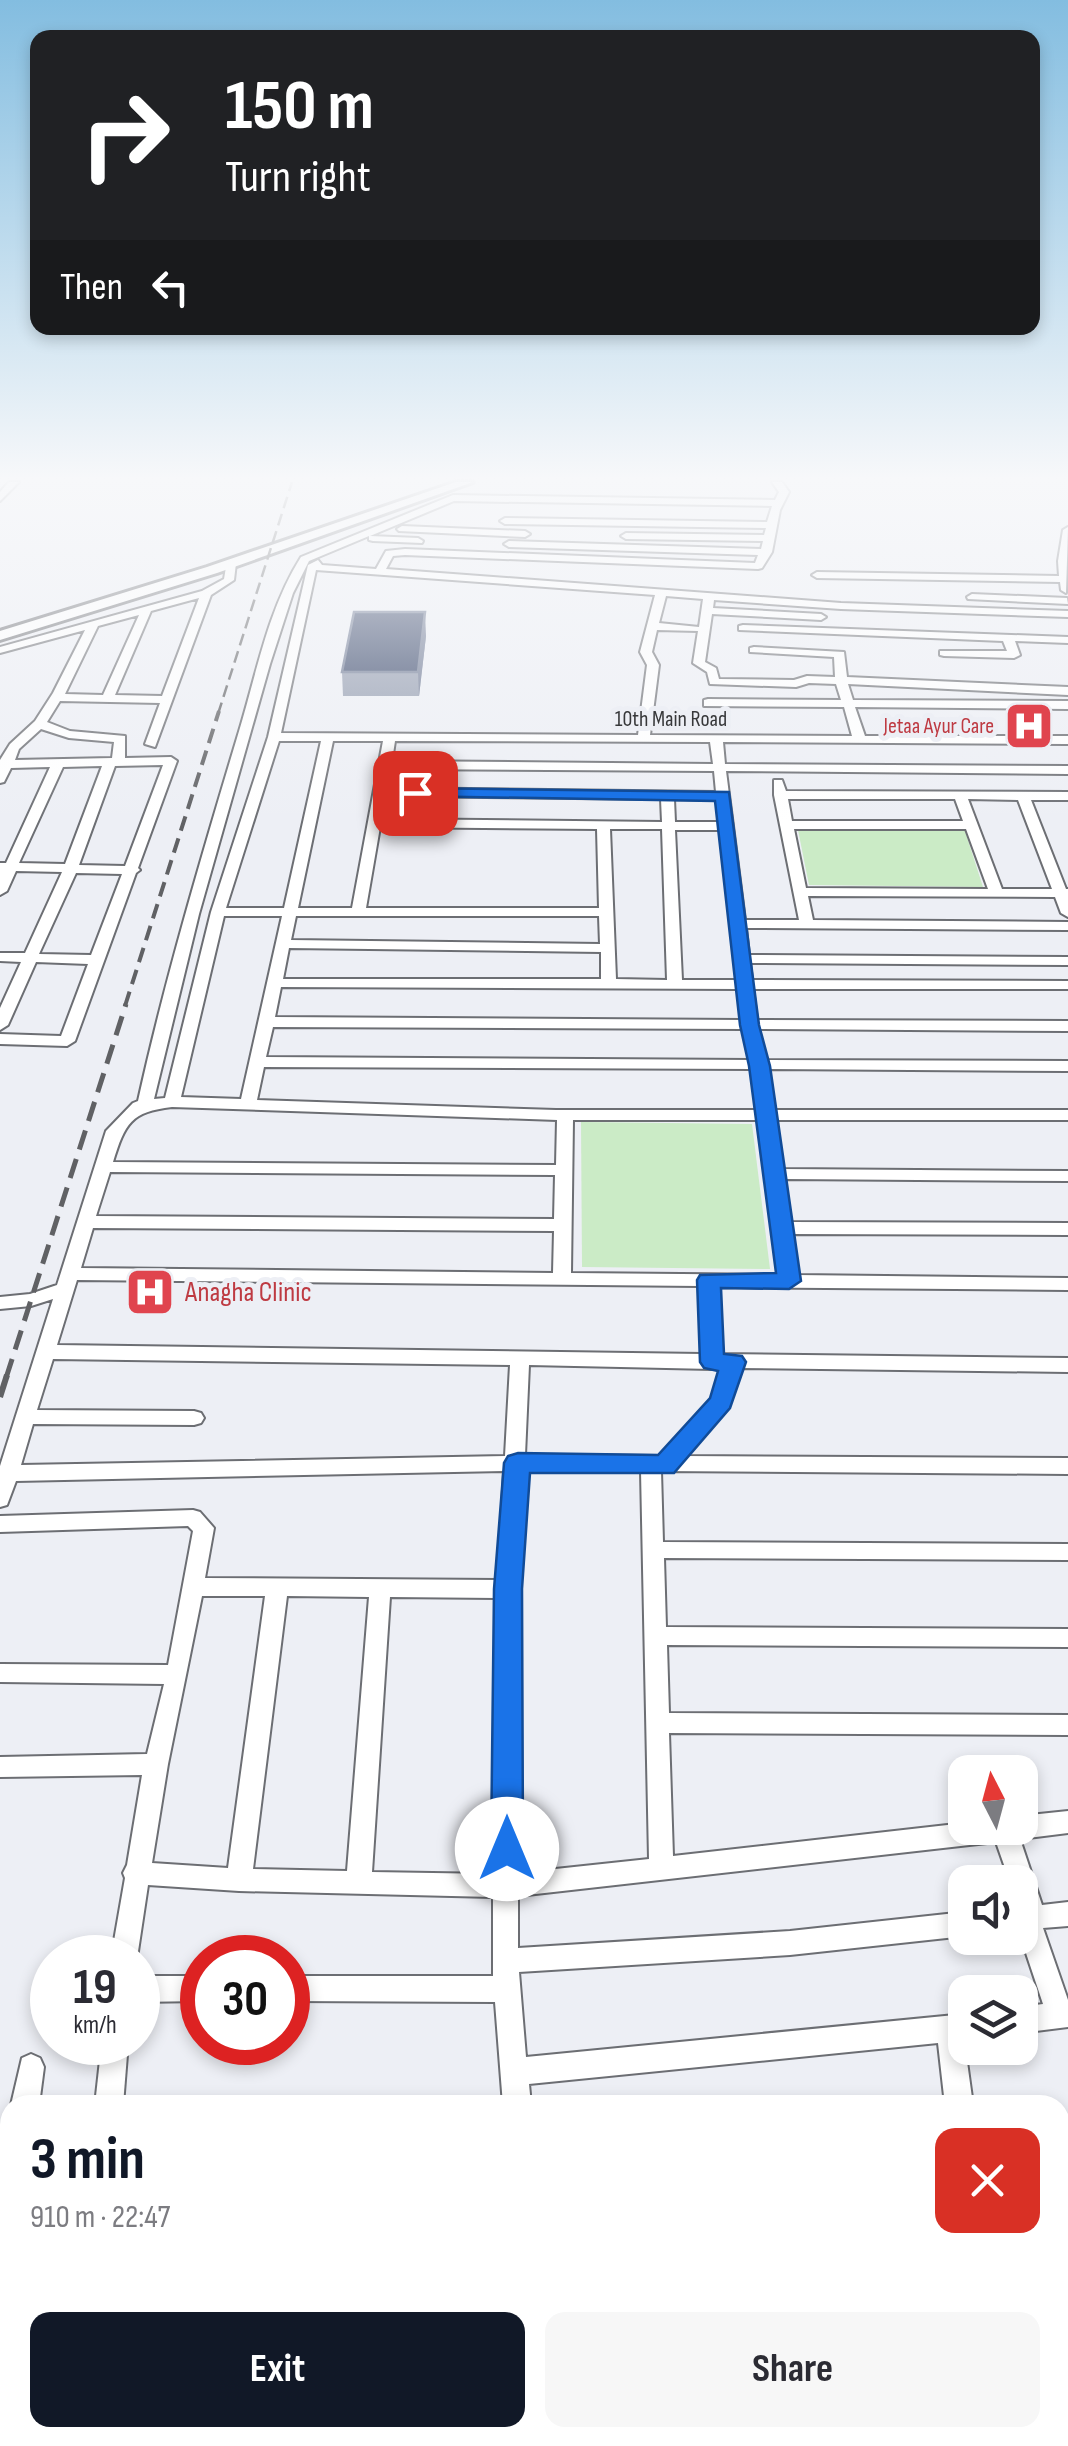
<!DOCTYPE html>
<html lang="en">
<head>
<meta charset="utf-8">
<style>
  :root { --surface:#fff; --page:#f7f7f7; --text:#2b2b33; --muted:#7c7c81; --accent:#111827 }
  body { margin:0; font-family:"Sofia Sans Condensed",sans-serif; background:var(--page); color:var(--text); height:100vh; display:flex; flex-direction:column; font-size:38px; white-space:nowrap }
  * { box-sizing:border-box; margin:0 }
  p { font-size:32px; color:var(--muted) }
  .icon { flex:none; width:55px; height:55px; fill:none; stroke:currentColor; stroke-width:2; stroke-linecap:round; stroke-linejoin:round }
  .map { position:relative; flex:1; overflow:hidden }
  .sheet { position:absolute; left:0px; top:2095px; width:1070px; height:352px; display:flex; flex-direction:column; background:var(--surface); border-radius:30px 30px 0 0; box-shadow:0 5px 15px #0003 }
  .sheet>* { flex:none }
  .hud { position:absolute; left:30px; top:30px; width:1010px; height:305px; border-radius:20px; box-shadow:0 5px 15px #0003; background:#202124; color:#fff; overflow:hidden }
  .needle { width:65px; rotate:354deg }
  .controls { position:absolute; left:948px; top:1755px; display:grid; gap:20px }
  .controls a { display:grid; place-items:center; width:90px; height:90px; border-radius:20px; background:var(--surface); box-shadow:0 5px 15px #0003; font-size:50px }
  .speed { position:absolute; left:30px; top:1935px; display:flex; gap:20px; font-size:50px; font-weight:700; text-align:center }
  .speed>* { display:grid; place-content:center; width:130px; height:130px; border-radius:50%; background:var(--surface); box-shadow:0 5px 15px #0003; line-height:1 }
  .speed small { font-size:25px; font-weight:400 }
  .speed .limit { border:15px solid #d22; background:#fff; color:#111 }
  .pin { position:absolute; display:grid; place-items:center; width:85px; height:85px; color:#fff; margin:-42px; border-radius:20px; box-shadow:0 5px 15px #0006 }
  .me { position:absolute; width:110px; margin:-55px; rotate:0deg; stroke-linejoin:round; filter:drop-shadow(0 0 8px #0008) }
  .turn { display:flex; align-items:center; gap:35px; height:210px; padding:0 30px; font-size:45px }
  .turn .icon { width:130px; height:130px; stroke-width:2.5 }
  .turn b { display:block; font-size:70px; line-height:85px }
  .then { display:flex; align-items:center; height:95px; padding:0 30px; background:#0003; gap:20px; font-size:38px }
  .round { display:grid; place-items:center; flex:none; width:105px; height:105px; border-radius:20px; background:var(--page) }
  .headline { display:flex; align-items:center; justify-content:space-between; height:170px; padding:0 30px }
  h1 { font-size:60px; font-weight:700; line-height:75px; color:var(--accent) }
  .primary-button { display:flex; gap:20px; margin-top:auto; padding:20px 30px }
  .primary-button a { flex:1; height:115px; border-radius:20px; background:var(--accent); color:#fff; font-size:40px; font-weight:700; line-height:115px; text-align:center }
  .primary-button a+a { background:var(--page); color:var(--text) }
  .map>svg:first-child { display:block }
</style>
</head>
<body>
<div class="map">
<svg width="1068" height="2446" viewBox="0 0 1068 2446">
  <rect width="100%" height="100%" fill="#edeff5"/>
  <g fill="#cbebc6">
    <path d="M798,830L965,831L983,887L809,885Z"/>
    <path d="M581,1122L752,1124L770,1269L582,1267Z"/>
  </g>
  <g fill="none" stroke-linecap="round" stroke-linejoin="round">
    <g stroke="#6c6e73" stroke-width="4">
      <g id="minor">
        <path d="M9,482H19L0,501V492Z"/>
        <path d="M772,482H782L789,492L780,510L772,552L762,568L758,569L405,555L393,556L386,569L841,603L1068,611V617L841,609L714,600L713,608L821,614L826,617L821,620L712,614L705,662L716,668L719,679L794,680L807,676L835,677L834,657L750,652V648L754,647L844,652L847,677L1068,687V695L848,684L853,700L1068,701V709L855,707L865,736H1068V744L723,742L725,764L1068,766V774L726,771L745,920H799L774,795V780H782L786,791L1068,792V800H1031L1066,889H1068V917L1061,913L1055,897L808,896L813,920L1068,922V930L746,928L749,955L1068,957V965L750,963L752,980L1068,981V989H753L757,1020L1068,1021V1031L759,1029L766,1060L1068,1061V1071L768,1069L774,1110H1068V1120H775L782,1169L1068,1171V1181L784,1179L790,1222L1068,1223V1235L791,1234L797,1275L1068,1278V1290L718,1287L721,1354L1068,1358V1372L741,1368L728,1406L684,1456L1068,1458V1474L661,1471L663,1542L1068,1544V1560L664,1558L666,1627L1068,1629V1647L667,1645L669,1713L1068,1715V1735L669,1733L673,1856L965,1823V1828H1020V1816L1068,1811V1833L1020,1839L1042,1905L1068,1902V1926L1043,1928L1068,2000V2027L1020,2033V2007L1043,2004L1020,1935V1882H1010L996,1842L518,1896V1948L790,1931L965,1912V1936L790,1955L519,1972L526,2057L965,2014L964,2040L973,2105H945L938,2043L529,2084L531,2105H503L495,2002L288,2001V1976H493V1897L239,1891L148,1885L137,1958H111L125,1878L123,1873L127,1865L142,1775L0,1777V1757L147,1754L164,1684L0,1682V1664L168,1665L193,1531L188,1526L0,1532V1516L193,1510L200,1512L214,1528L205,1578L498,1580L504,1471L16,1481L7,1505L0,1507V1466L53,1299L31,1306L0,1309V1297L30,1294L57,1285L106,1131L133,1103L138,1101C165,979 201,858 237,738C256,677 267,611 301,557L453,495L775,500L779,492ZM454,501L772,506L767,522L505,518L500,521L505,524L766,528L764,535L626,533L621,536L626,539L763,541L761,549L509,541L504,544L509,547L758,555L755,563L405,549L386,551L376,569L322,565L318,560L308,565L268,737L211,912L165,1098L154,1099L199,914L270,664L293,593L309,561L369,536V540L373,541L422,543L423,541L418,538L370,536ZM316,570L655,595L640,652L647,665L638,735L281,733ZM666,596L703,599L699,627L659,623ZM657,630L698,631L693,663L707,672L710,684L796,687L809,683L836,684L841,700L708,699L704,700V706L844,707L852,736L650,735L659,665L652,652ZM279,741H321L284,908H226ZM333,741H383L352,908H298ZM395,741L710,742L713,764L392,761ZM390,769L714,771L716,792L387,788ZM386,796L661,799L662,822L382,819ZM674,799L717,800L719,822H675ZM788,799H955L963,821H792ZM968,799L1018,800L1052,889H1002ZM380,827L597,829L599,908H366ZM610,829H662L667,980L616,979ZM794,829H966L988,889L806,888ZM675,830H720L737,980H682ZM224,916H282L241,1099L181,1097ZM296,916H599L600,944L291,940ZM289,948L601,952V979H283ZM281,987L738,989L742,1020L275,1017ZM273,1027L743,1029L751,1060L266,1057ZM264,1067L753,1069L758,1110H556L257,1100ZM172,1107L557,1120L556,1165L113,1162C125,1123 131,1112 172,1107ZM573,1120H759L779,1275L571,1273ZM110,1172L555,1175L554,1219L96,1216ZM93,1228L554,1231L553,1273L81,1268ZM77,1280L700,1286L702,1354L57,1345ZM53,1359L510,1365L505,1456L21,1465L33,1424L194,1425L201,1423L204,1418L201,1413L194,1411L37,1410ZM529,1365L712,1369L722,1367L712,1398L661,1456L525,1455ZM524,1471H641L649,1859L518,1873L519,1589ZM202,1596H265L228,1868L152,1863L168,1764ZM287,1596L369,1597L347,1871L253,1869ZM390,1597L497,1598L493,1874L372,1872Z"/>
        <path d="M402,526L525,531L530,534L525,537L399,531L397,529Z"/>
        <path d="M1068,527L1066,593L1061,590L1060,582L817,578L812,575L817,572L1059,576L1058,561L1063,530Z"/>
        <path d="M227,561L236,563L234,580L211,595L155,747L145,744L160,703L60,701L47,722L70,731L125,736V758L171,757L177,761L138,868L140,870L136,873L75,1041L67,1046L0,1044V1034L61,1036L88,964L36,962L8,1025L0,1030V1008L21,962L0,961V953H25L62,872L16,871L7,891L0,895V863H6L50,767L11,768L4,782L0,783V760L10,744L35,721L53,693L85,630L0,653V647L202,591L224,579ZM199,598L162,696L115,695L151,611ZM139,615L103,695L65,694L98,626ZM41,729L69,738L114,742L112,758L15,760L19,749ZM163,765L125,866L79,865L115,766ZM102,766L65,864L19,863L63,767ZM76,873L122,874L91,955L39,954Z"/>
        <path d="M972,594L1067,598L1068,604L968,599L967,597Z"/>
        <path d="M743,625L1068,637V643L1015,641L1020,655L1014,658L944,656L940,655V651H1007L1003,641L739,630V626Z"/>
        <path d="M138,1976H202V2001L138,2002Z"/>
        <path d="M102,2042H128L123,2105H95Z"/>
        <path d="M31,2054L40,2058L44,2067L39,2105H11L22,2058Z"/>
        <path d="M10,2176V2257L0,2261V2180Z"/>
        <path d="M1068,2190V2218L1060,2219V2191Z"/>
        <rect x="0" y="2299" width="10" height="30"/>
        <path d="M1060,2425H1068V2446H995L998,2438H1060Z"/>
        <rect x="80" y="2438" width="30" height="8"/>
        <rect x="533" y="2438" width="30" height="8"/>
      </g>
    </g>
    <g stroke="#6c6e73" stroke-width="6">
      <path id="major" d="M456,482H473L217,573L0,640V631L207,567Z"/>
    </g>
    <use href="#minor" fill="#fff" fill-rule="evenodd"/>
    <use href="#major" fill="#fff" fill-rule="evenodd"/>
    <path stroke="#606164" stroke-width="2.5" stroke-dasharray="12 6" stroke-linecap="butt" d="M218,714L292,482"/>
    <path stroke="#606164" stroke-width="4" stroke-dasharray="15 8" stroke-linecap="butt" d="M125,1006L219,711"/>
    <path stroke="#606164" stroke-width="5" stroke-dasharray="20 10" stroke-linecap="butt" d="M6,1378L126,1004"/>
    <path stroke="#606164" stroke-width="6" stroke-dasharray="25 12" stroke-linecap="butt" d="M0,1397L7,1375"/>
  </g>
  <path fill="#919aae" d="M426,636L419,696H343L342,672Z"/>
  <path fill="#6c7792" d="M425,612L426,636L419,696L418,672Z"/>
  <path fill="#354468" stroke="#6c7792" stroke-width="2.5" d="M354,612H425L418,672H342Z"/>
  <linearGradient id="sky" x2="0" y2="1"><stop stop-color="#83bde0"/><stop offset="0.58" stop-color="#f7f8fa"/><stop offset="1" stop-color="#f7f8fa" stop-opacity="0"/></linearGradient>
  <rect width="1068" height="824" fill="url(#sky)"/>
  <path fill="#1a73e8" stroke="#114b97" stroke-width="2.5" d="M415,788L729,792L759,1025L770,1066L801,1281L789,1289L721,1288L724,1354L742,1356L746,1362L730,1408L674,1473H530L522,1589L523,1849L518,1859L507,1863L496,1859L491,1849L494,1589L504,1463L508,1456L518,1453L658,1455L710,1398L718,1371L704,1368L700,1362L697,1280L700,1275L776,1273L749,1066L740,1025L715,801L409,796L407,793Z"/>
  <defs>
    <g id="hospital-square" transform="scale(2.5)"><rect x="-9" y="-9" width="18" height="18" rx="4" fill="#e0444e" stroke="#edeff5"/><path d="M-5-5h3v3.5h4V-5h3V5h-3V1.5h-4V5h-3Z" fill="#fff"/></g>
  </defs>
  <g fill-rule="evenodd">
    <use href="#hospital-square" x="1029" y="726"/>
    <use href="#hospital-square" x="150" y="1292"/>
  </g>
  <g text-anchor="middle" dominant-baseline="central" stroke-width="10" stroke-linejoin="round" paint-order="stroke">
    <g font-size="22" fill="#37383a" stroke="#edeff5">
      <text x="671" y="719">10th Main Road</text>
    </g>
    <g font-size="22" fill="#be3a42" stroke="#edeff5" text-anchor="end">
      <text x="994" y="726">Jetaa Ayur Care</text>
    </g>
    <g font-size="28" fill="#be3a42" stroke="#edeff5" text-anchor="start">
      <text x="185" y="1292">Anagha Clinic</text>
    </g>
  </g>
</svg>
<div class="controls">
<a><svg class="needle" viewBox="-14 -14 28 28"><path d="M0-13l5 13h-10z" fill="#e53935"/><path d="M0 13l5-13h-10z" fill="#7c7c81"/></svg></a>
<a><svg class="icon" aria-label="sound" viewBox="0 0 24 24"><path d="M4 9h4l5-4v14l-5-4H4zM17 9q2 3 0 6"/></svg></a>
<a><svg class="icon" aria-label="layers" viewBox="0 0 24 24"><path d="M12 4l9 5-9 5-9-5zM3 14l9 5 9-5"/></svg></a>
</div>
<div class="speed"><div>19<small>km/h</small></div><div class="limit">30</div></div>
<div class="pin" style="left:415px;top:793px;background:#d93025"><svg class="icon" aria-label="arrive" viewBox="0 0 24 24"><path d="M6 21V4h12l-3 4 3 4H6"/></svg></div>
<svg class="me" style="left:507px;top:1849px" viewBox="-20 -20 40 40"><circle r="19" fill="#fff"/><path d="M0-13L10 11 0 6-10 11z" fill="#1a73e8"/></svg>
<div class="hud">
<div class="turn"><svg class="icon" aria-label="right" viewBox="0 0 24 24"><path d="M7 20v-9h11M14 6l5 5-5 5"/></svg><div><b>150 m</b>Turn right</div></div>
<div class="then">Then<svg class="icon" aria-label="left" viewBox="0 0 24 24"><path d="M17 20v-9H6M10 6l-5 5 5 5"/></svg></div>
</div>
<section class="sheet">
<div class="headline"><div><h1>3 min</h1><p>910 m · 22:47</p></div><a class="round" style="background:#d93025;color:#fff"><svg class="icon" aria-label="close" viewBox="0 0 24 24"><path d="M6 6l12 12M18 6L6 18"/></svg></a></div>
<div class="primary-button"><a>Exit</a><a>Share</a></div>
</section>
</div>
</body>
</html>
